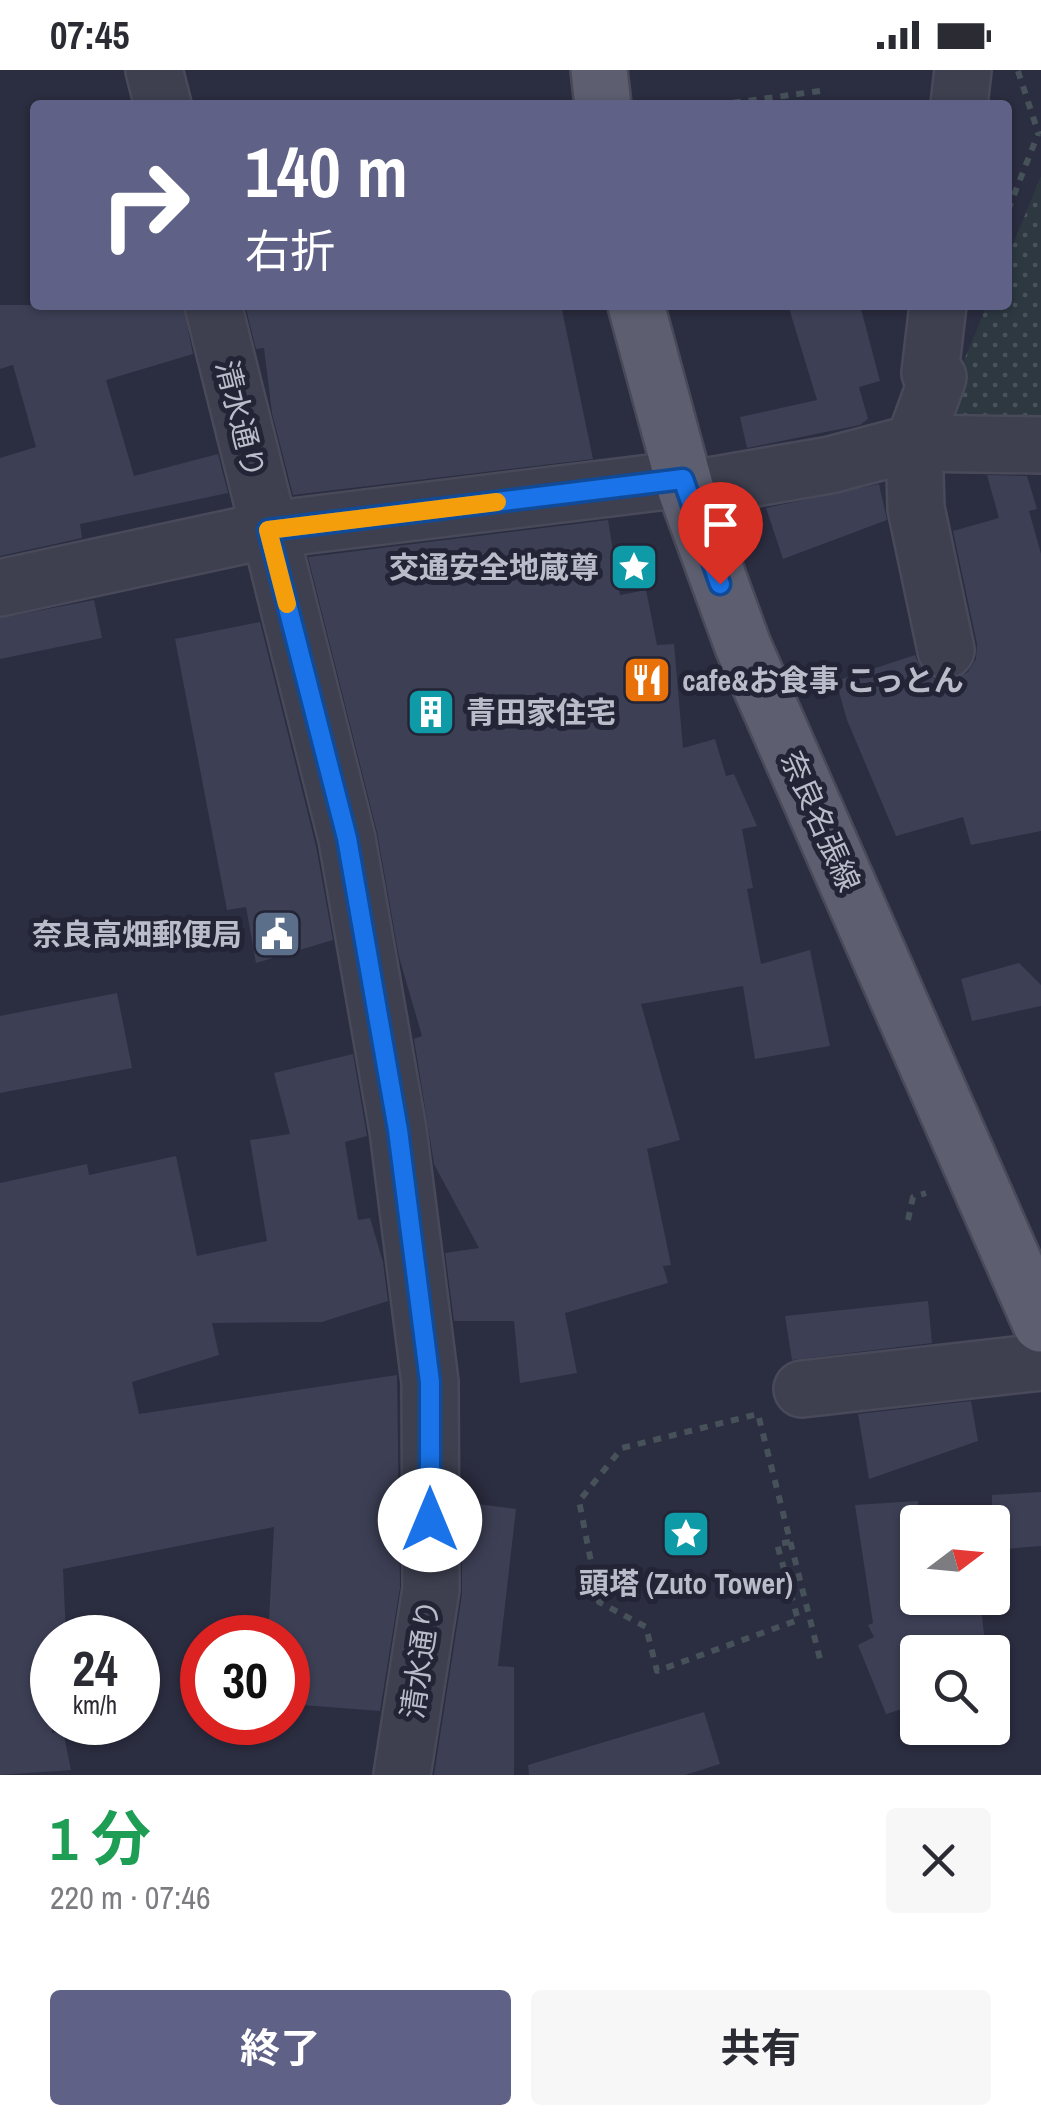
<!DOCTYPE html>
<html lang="ja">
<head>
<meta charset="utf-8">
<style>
  :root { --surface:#fff; --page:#f7f7f7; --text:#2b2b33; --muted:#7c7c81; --accent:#5f6186 }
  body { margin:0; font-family:"Archivo Narrow","Noto Sans JP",sans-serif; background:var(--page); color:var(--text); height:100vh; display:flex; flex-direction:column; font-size:38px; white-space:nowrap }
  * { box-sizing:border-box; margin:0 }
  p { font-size:32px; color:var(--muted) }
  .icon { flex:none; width:55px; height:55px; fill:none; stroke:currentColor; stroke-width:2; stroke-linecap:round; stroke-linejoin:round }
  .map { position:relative; height:1705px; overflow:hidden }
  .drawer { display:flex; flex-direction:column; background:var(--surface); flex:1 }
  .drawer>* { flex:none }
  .banner { position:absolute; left:30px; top:30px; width:982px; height:210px; border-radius:10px; box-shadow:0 2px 8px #0004; background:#5f6186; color:#fff; overflow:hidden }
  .needle { width:65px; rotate:74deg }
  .buttons { position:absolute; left:900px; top:1435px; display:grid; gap:20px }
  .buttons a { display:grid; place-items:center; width:110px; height:110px; border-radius:10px; background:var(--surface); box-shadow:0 2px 8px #0004; font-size:50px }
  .speed { position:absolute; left:30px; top:1545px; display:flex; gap:20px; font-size:50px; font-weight:700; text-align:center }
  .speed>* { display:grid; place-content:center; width:130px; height:130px; border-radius:50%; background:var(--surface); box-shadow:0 2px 8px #0004; line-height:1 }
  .speed small { font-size:25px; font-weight:400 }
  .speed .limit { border:15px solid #d22; background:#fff; color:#111 }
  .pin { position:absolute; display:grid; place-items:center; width:85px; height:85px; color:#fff; margin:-102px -42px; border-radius:50% 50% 50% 0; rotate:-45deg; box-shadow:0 0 10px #0007 }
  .pin .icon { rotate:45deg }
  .me { position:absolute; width:110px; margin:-55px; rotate:0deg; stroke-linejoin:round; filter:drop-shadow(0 0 8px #0008) }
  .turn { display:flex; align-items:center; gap:35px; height:210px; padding:0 50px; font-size:45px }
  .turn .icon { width:130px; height:130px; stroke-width:2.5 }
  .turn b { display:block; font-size:70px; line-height:85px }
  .round { display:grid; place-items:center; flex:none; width:105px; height:105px; border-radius:10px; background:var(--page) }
  .summary { display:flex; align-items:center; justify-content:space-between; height:170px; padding:0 50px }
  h1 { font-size:60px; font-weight:700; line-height:75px; color:#1e9e55 }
  .action { display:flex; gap:20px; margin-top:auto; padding:20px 50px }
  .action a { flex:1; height:115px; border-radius:10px; background:var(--accent); color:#fff; font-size:40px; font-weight:700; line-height:115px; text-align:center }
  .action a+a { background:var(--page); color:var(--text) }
  .status { display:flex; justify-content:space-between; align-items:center; height:70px; padding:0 50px; background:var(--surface); direction:ltr }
  .status svg { height:28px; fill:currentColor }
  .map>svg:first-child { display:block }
</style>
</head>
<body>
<div class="status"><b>07:45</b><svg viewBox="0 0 49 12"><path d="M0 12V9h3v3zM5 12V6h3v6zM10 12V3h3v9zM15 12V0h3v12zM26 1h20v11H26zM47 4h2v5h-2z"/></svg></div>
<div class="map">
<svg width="1041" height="1705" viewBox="0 0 1041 1705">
  <defs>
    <pattern id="park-dots" width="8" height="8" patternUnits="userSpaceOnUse" patternTransform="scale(2.5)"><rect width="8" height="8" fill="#2d3841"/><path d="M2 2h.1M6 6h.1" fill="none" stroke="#4a535b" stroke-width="1.8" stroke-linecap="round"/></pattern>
  </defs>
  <rect width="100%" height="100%" fill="#2b2d40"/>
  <path fill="url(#park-dots)" d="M1041,106V369L937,355L987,235H1008V186Z"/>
  <g fill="#3d4055">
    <path d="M0,235H183L193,284L106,310L134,406L218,384L228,423L80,454L82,468L0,486V388L36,377L13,295L0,299Z"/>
    <path d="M245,235H561L593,389L293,425L272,343L264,278L256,279Z"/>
    <path d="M788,235H860L880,311L859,317L868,349L860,355L747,378L740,347L817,330Z"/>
    <path d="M987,405L1027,406L1037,439L1029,441L1041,484V761L971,775L963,747L896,766L847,650L836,611L915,585L922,600L937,610H953L968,602L976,589L977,574L953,461L999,448Z"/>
    <path d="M879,414L887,450L783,489L766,438Z"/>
    <path d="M608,450L620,525L646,520L657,575L674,574L683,678L715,669L726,706L734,704L757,756L742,759L753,818L747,819L761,894L810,880L830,976L755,989L743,916L641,934L680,1070L647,1079L671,1195L663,1196L668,1213L565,1243L577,1303L520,1313L514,1251H454L445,1183L479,1178L434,1094L414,969L422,966L399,887L377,762L308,487Z"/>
    <path d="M94,530L102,568L0,589V548Z"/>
    <path d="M260,552L316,776L333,870L256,893L246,837L227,840L175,569Z"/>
    <path d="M1019,893L1041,915V936L972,951L961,909Z"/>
    <path d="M117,923L132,998L0,1023V946Z"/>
    <path d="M353,984L367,1066L345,1072L358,1150L370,1148L383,1192L388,1231L322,1252L212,1253L219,1285L132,1312L139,1344L397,1305L400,1517L380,1641L289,1634L294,1572L268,1568L274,1457L63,1499L66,1568H52V1663L63,1661L71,1700L0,1705V1113L87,1094L89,1105L176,1086L197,1186L267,1171L250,1070L290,1064L274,1003Z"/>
    <path d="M928,1231L932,1273L792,1290L785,1246Z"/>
    <path d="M971,1331L978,1371L869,1409L858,1344Z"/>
    <path d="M1041,1422V1476L992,1480V1425Z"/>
    <path d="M918,1431V1528H980L986,1582H918V1634L886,1644L858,1575L874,1567L868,1555L873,1553L855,1435Z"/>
    <path d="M462,1432L516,1439L498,1596L514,1597V1705H434L462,1524Z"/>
    <path d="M704,1642L720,1694L685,1705H529L528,1695Z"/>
  </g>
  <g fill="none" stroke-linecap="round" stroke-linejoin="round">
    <g stroke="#484959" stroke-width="60">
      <g id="minor">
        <path d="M154,0L163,35"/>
        <path d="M959,35L963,0"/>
        <path d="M213,235L347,769L398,1060L430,1312L431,1519L402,1705"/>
        <path d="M938,235L930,303L938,307L914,373L916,438L946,580"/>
        <path d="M686,420L830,395L914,373L1041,375"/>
        <path d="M0,518L268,460L683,409"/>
        <path d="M802,1319L1041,1292"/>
      </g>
    </g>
    <g stroke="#484959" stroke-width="60">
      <g id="major">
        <path d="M599,0L603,35"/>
        <path d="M636,235L686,420L743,576L1041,1254"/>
      </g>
    </g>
    <g stroke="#465159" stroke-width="6" stroke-dasharray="8 8" stroke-linecap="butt">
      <path d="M1018,1L1039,65"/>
      <path d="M717,35L820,21"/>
      <path d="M1008,140L1038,64"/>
      <path d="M908,1150L913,1127L926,1123"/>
      <path d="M790,1472L777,1474L798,1550L657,1601L646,1557L599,1532L579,1431L622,1378L758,1344L821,1593"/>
    </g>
    <use href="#minor" stroke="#3e4050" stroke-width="55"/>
    <use href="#major" stroke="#5d5f70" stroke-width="55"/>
  </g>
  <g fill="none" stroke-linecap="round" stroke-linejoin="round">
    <g stroke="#114b97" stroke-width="25">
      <path id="route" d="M430,1450V1312L398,1060L347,768L268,460L683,409L720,514"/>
    </g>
    <use href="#route" stroke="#1a73e8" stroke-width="18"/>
    <path stroke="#f59e0b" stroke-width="18" d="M287,534L268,460L497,432"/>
  </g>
  <defs>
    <g id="sight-square" transform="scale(2.5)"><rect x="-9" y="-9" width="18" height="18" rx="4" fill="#0f9aa8" stroke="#232536"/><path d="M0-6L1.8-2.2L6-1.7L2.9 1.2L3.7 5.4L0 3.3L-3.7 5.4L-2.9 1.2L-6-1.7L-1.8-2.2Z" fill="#fff"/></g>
    <g id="restaurant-square" transform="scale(2.5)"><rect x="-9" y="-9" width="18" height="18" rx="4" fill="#e8710a" stroke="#232536"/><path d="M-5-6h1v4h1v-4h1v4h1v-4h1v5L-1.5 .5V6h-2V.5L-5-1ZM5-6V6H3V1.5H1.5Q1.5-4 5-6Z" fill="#fff"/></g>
    <g id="building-square" transform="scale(2.5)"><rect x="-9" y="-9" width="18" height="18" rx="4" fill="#0f9aa8" stroke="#232536"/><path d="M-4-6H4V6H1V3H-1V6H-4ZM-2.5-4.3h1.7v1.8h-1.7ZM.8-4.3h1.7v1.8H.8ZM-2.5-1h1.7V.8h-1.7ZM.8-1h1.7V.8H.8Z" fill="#fff"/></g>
    <g id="civic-square" transform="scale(2.5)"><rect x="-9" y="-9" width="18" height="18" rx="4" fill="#5c6f8a" stroke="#232536"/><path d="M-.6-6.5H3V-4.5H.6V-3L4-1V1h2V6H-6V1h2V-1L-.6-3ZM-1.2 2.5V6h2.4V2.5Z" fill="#fff"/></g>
  </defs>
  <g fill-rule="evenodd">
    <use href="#sight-square" x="634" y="497"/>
    <use href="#restaurant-square" x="647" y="610"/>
    <use href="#building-square" x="431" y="642"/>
    <use href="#civic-square" x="277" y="864"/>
    <use href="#sight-square" x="686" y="1464"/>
  </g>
  <g text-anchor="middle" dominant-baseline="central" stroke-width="10" stroke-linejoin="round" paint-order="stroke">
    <g font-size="30" fill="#bbbcca" stroke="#232536">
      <text transform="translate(241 349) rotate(76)">清水通り</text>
      <text transform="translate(821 751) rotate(66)">奈良名張線</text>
      <text transform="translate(420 1589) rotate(-82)">清水通り</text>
    </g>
    <g font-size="30" font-weight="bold" fill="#bbbcca" stroke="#232536" text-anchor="end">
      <text x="599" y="497">交通安全地蔵尊</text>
      <text x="682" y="610" text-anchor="start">cafe&amp;お食事 こっとん</text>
      <text x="466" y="642" text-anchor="start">青田家住宅</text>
      <text x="242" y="864">奈良高畑郵便局</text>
      <text x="686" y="1513" text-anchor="middle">頭塔 (Zuto Tower)</text>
    </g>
  </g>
</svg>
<div class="buttons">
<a><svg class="needle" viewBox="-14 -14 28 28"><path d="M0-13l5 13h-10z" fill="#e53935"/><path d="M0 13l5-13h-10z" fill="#7c7c81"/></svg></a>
<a><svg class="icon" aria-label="search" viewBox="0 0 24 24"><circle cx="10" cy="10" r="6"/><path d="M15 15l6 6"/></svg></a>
</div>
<div class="speed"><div>24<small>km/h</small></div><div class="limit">30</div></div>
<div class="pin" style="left:720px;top:514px;background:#d93025"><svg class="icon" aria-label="arrive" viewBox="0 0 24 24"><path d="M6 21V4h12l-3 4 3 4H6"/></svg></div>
<svg class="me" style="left:430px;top:1450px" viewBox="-20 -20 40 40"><circle r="19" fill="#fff"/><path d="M0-13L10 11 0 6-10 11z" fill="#1a73e8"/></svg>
<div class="banner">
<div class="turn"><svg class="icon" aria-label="right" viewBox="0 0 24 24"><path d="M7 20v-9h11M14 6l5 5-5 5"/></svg><div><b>140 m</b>右折</div></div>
</div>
</div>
<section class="drawer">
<div class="summary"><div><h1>1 分</h1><p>220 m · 07:46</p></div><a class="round"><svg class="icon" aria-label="close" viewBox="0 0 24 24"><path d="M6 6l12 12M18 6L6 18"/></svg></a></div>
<div class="action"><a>終了</a><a>共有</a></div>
</section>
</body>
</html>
